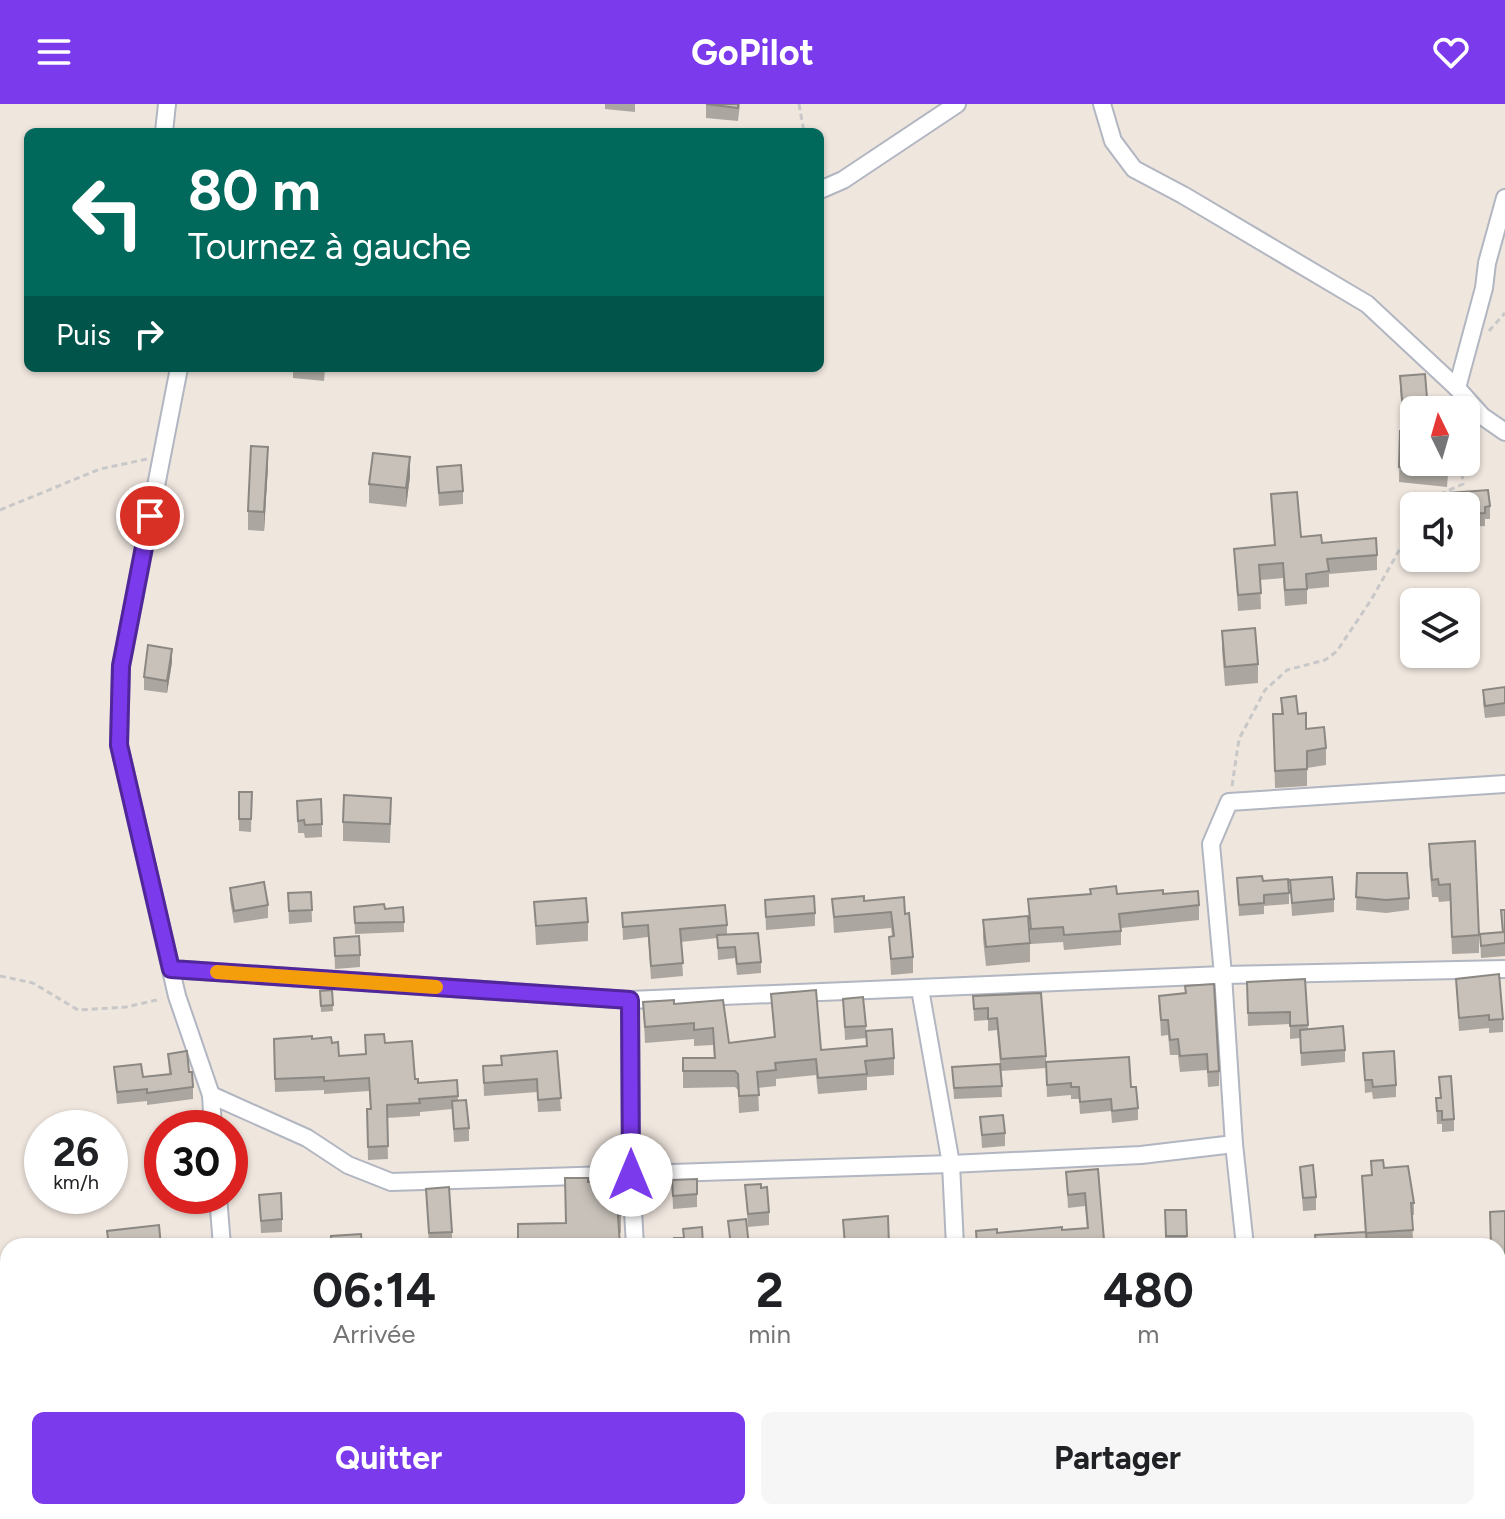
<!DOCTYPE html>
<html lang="fr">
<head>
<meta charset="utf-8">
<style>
  :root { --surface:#fff; --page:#f6f6f6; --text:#202124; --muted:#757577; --accent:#7c3aed }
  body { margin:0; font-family:Figtree,sans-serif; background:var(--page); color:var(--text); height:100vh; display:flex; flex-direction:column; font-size:30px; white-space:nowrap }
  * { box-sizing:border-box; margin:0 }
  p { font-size:26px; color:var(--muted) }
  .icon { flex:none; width:44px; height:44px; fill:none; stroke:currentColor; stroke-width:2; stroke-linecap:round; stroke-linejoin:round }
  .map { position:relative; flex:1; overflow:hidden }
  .side { position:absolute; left:0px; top:1134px; width:1506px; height:282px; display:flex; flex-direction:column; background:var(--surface); border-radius:24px 24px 0 0; box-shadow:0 2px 6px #0004 }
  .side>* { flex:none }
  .top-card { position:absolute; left:24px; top:24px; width:800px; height:244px; border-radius:12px; box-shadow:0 2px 6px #0004; background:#00695c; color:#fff; overflow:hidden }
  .needle { width:52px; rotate:355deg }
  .controls { position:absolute; left:1400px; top:292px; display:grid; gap:16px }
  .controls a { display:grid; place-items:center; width:80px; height:80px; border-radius:12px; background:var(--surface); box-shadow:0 2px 6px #0004; font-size:40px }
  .speed { position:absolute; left:24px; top:1006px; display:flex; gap:16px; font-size:40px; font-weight:700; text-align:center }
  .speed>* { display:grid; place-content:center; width:104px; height:104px; border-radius:50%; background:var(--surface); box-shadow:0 2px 6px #0004; line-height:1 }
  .speed small { font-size:20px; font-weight:400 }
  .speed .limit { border:12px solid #d22; background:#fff; color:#111 }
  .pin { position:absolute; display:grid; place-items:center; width:68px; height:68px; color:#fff; margin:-34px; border:4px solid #fff; border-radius:50%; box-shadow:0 2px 8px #0007 }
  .me { position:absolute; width:88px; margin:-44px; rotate:0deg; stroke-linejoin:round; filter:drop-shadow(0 0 6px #0008) }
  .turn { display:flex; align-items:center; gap:28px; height:168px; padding:0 32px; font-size:36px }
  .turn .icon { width:104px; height:104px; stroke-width:2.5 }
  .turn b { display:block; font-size:56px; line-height:68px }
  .then { display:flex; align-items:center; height:76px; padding:0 32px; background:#0003; gap:16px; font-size:30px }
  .eta { display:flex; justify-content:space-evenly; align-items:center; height:136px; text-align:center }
  .eta b { font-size:48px; font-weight:700; line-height:56px }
  .cta { display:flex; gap:16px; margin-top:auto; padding:16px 32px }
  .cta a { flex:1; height:92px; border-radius:12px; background:var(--accent); color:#fff; font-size:32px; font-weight:700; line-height:92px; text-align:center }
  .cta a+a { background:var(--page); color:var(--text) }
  header { display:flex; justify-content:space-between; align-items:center; height:104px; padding:0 32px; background:var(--accent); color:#fff; font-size:36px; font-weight:700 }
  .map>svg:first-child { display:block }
</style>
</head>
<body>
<header><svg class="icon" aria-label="menu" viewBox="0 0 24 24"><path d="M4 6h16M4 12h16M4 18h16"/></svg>GoPilot<svg class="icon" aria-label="heart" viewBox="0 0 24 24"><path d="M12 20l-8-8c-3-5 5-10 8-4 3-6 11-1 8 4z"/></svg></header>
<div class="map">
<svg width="1505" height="1415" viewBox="0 0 1505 1415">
  <rect width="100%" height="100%" fill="#efe6de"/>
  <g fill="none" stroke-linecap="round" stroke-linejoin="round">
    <g stroke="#b1b6c1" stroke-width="20">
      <g id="street">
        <path d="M1102,0L1113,37L1134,65L1183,91L1367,200L1457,284L1482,312L1505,328"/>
        <path d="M164,28L167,0"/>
        <path d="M820,86L843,76L957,0"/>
        <path d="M179,264L121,562L119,641L177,892L211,991L213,1024"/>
        <path d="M1457,284L1484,184L1487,159L1505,94"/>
        <path d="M171,865L630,896L1223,871L1505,865"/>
        <path d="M920,885L951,1060L955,1142"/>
        <path d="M630,896L631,1071L635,1142"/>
        <path d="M211,991L307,1034L348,1061L391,1078L951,1060L1141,1051L1234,1040"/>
        <path d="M218,1092L222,1142"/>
        <path d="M1245,1142L1234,1040L1223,871L1211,740L1229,698L1505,680"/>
        <path d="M1498,1209H1505"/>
        <path d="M1498,1377H1505"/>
        <path d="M239,1408V1415"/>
        <path d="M411,1408L423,1415"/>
        <path d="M655,1408L656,1415"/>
        <path d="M1274,1408L1275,1415"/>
        <path d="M376,1415L395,1408"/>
        <path d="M913,1415L1026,1408"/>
      </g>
    </g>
    <g stroke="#c8c8c8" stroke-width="3" stroke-dasharray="6 4" stroke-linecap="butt">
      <path d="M799,0L804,28"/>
      <path d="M1489,227L1505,209"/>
      <path d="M1425,402L1429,395L1463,380L1461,358"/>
      <path d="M0,406L100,365L147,355"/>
      <path d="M1232,682L1239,635L1265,586L1287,566L1325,556L1337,547L1371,496L1414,420"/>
      <path d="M0,872L33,879L78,906L126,903L161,895"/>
    </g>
    <use href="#street" stroke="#fff" stroke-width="16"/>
  </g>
  <g fill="#aba69f">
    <path d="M605,0H635V8L605,5Z"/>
    <path d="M706,0H740L738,17L706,14Z"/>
    <path d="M293,264H325L324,277L293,274Z"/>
    <path d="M1400,272L1414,358H1449L1447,383L1399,378L1400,327H1404L1400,287Z"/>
    <path d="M268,362L264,427L248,426V407Z"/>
    <path d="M437,363L463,387V400L439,402Z"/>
    <path d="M410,372L406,403L369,399V380Z"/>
    <path d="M1271,390L1301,433L1377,451V466L1329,470V483L1307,485V500L1285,502L1283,474L1260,476L1261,505L1238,507L1234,445L1274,441Z"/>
    <path d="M1435,390L1490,402V415H1485V422L1466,423V402H1435Z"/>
    <path d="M1414,437V454H1434V463L1410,465L1409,438Z"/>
    <path d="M1222,527L1258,560V579L1225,582L1222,546Z"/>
    <path d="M172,558L167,589L144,586V573Z"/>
    <path d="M1505,583V612L1485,614L1483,599V586Z"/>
    <path d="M1281,594L1306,625L1326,644V661L1307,664V682L1275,684L1273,610H1281Z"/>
    <path d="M252,688L251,728L239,727V715Z"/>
    <path d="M297,697L322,720V733L305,734L304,729H298Z"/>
    <path d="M391,713L390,739L343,737V718Z"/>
    <path d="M1429,740L1479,831V849L1452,850L1450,797L1439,798L1438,793H1432L1429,758Z"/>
    <path d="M1357,769L1409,794V806L1386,809L1356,806Z"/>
    <path d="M1237,774L1289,789V800L1264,802V810L1239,812Z"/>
    <path d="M1290,776L1334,795V808L1292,812Z"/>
    <path d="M230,784L268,801V814L234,819L230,796Z"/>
    <path d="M311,788L312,818L289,820L288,789Z"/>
    <path d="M1117,790H1163L1199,801V816L1121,824V841L1064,846L1063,838L1031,840L1028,795Z"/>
    <path d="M832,795L864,797L905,810L913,853V869L891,871L889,833L892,832L891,824L834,829Z"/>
    <path d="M765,796L815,809V822L766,826Z"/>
    <path d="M534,798L588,818V837L536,841Z"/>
    <path d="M354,803L385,805L404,818V828L355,830Z"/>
    <path d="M1501,806H1505V852L1481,854L1480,830L1502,828Z"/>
    <path d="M622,809L727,821V831L761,858V869L737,871L735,854L718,856L717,834L681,838L683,872L651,875L648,833L623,836Z"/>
    <path d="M983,816L1030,839V858L986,862L983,835Z"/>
    <path d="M334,834L360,851V863L335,865Z"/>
    <path d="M1305,875L1308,926L1345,946V958L1301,962L1300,934L1290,935V920L1248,922L1247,878Z"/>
    <path d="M1456,875L1503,915V928L1489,929V924L1459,927Z"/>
    <path d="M332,886L333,907L321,908L320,887Z"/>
    <path d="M771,890L821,946L866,942V927L894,954V971L867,973V986L818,990L816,971L776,975V982L758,984L759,1007L739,1009L738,986L735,983L683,984V954H714L713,941L694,942V935L645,939L643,898L674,900L723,896L729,939L774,933Z"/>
    <path d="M973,892L1046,952V958L1131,983L1138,1004V1016L1112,1019L1111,1007L1080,1010L1079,995H1071V991L1047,993L1046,964L1001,967L1002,993L954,995L952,963L1000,960L997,926L988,927V916L974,917Z"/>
    <path d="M1159,892L1219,967V982L1208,983L1207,966L1180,968L1178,951H1170L1168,931L1161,932Z"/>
    <path d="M843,895L866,922V934L845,936Z"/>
    <path d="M365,931L385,939L418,979L457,976L458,997L469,1024V1037L454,1038L452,1005L420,1008V1012L387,1014L388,1055L368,1056L367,1005H370L369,987L324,990V986L275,988L274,948L312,935L332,939L339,952L365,950Z"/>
    <path d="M557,947L561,1007L538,1008L537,988L484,992L483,962L501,961V952Z"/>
    <path d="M1363,949L1396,981V993L1373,995L1372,988L1365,989Z"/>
    <path d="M168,950L189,968L193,983V995L147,1001V997L117,1000L114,963L143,973L169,970Z"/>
    <path d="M1439,973L1454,1015V1027L1442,1028V1020H1437L1436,994H1440Z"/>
    <path d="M980,1013L1005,1029V1042L982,1044Z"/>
    <path d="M1371,1057L1384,1064L1414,1099V1111H1412L1413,1137L1367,1141V1142H1315V1131L1365,1128L1362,1072L1371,1071Z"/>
    <path d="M1300,1063L1316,1093V1106L1303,1107Z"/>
    <path d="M1098,1065L1104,1142H976V1127L997,1129L1087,1124L1085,1102L1068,1104L1066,1068Z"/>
    <path d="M697,1075V1103L673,1105L672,1076Z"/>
    <path d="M588,1078L617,1094L621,1111V1129L566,1119Z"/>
    <path d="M745,1081L769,1108V1121L748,1123Z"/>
    <path d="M426,1085L452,1128V1140L429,1142Z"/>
    <path d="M259,1091L282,1115V1128L261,1129Z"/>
    <path d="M1165,1106H1186L1187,1142H1165Z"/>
    <path d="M1505,1107V1163H1498V1142Z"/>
    <path d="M1505,1258V1321L1498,1322V1259Z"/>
  </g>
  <g fill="#8b8782">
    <path d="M268,343V362L264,427V408Z"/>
    <path d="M410,353V372L406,403V384Z"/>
    <path d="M172,545V558L167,589V577Z"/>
  </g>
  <g fill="#c7c1b9" stroke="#8b8782" stroke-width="2">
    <path d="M706,0H738V4Z"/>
    <path d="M1425,270L1428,306H1414V358H1448L1447,368L1399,363L1400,327H1405L1400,272Z"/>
    <path d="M251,342L268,343L264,408L248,407Z"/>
    <path d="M373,349L410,353L406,384L369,380Z"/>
    <path d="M461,361L463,387L439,389L437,363Z"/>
    <path d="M1488,386L1490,402L1485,403V409L1466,410V402H1436L1435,390Z"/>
    <path d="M1297,388L1301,433L1321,431L1322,439L1376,434L1377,451L1327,455L1329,467L1306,470L1307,485L1285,486L1283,459L1259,461L1261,489L1238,491L1234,445L1275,441L1271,390Z"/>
    <path d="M1414,437V452H1410L1409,438Z"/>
    <path d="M1255,524L1258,560L1225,563L1222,527Z"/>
    <path d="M148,541L172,545L167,577L144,573Z"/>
    <path d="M1505,583V599L1485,602L1483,586Z"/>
    <path d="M1296,592L1298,610L1306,609V625L1324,623L1326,644L1307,647V665L1275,667L1273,610H1283L1281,594Z"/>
    <path d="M239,688H252L251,715H239Z"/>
    <path d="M344,691L391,694L390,720L343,718Z"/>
    <path d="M321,695L322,720L305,721L304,716L298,717L297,697Z"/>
    <path d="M1475,737L1479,831L1452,833L1450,780L1439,781L1438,775L1432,776L1429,740Z"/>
    <path d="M1357,769H1407L1409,794L1386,796L1356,793Z"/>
    <path d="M1262,772L1263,777L1288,775L1289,789L1264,791V799L1239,801L1237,774Z"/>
    <path d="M1332,773L1334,795L1292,799L1290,776Z"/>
    <path d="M264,778L268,801L234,807L230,784Z"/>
    <path d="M1116,782L1117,790L1163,786V790L1198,787L1199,801L1119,810L1121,827L1064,831L1063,823L1031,825L1028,795L1091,790L1090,785Z"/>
    <path d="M311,788L312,806L289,807L288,789Z"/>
    <path d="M814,792L815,809L766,813L765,796Z"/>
    <path d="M864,792V797L904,793L905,810L909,809L913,853L891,855L889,833L894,832L891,808L834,813L832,795Z"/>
    <path d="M586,794L588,818L536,822L534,798Z"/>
    <path d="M384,800L385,805L403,803L404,818L355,819L354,803Z"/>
    <path d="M725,801L727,821L680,825L683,859L651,862L648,821L623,823L622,809Z"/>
    <path d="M1501,806H1505V839L1481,842L1480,830L1503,828Z"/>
    <path d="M1028,812L1030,839L986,843L983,816Z"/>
    <path d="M758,829L761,858L737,860L735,843L718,844L717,831Z"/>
    <path d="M359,832L360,851L335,852L334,834Z"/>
    <path d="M1499,870L1503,915L1489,916V911L1459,914L1456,875Z"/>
    <path d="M1305,875L1308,921L1290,922V908L1248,909L1247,878Z"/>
    <path d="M1214,880L1219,967L1208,968L1207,950L1180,952L1178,935L1170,936L1168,916H1161L1159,892L1186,889L1185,882Z"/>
    <path d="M332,886L333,901L321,902L320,887Z"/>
    <path d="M816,886L821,946L867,942L866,927L892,925L894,954L865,957L867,970L818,974L816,955L775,959L776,966L757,968L759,991L739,992L738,970L735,967H683V954H715L713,924L694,926V919L645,923L643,898L674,896V900L723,896L729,939L775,933L771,890Z"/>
    <path d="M1041,889L1046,952L1001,955L997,914L988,915V904L974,905L973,892Z"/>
    <path d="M863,893L866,922L845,923L843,895Z"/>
    <path d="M1343,922L1345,946L1301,949L1300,926Z"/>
    <path d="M384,930L385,939L412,937L415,975H418V979L457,976L458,992L419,995L420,999L387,1001L388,1042L368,1043L367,1005H371L369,974L324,977V973L275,975L274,935L312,932V935L331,933L332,939L338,938L339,952L366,950L365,931Z"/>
    <path d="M187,947L189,968H192L193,983L147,989V985L117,988L114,963L141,960L143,973L171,970L168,950Z"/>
    <path d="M557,947L561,994L538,996L537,975L484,979L483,962L502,961L501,952Z"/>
    <path d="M1394,947L1396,981L1373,983L1372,976H1365L1363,949Z"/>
    <path d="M1129,953L1131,983H1136L1138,1004L1112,1007L1111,995L1080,998L1079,983H1071V979L1047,981L1046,958Z"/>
    <path d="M1000,960L1002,982L954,984L952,963Z"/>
    <path d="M1451,972L1454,1015L1442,1016V1007H1437L1436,994H1441L1439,973Z"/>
    <path d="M466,996L469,1024L454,1025L452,997Z"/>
    <path d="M1003,1011L1005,1029L982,1031L980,1013Z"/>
    <path d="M1383,1056L1384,1064L1408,1062L1414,1099H1411L1413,1126L1366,1129L1362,1072L1372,1071L1371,1057Z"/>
    <path d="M1313,1061L1316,1093L1303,1094L1300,1063Z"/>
    <path d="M1098,1065L1104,1136L1058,1141V1142H1037V1141L1016,1142V1139L977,1142L976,1127L997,1125V1129L1062,1123V1126L1088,1124L1085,1089L1068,1091L1066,1068Z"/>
    <path d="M565,1074H588V1078L615,1076L617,1094L620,1093L621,1111H618L620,1142H518V1120L566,1119Z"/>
    <path d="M697,1075V1090L673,1092L672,1076Z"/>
    <path d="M761,1080V1084L767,1083L769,1108L748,1110L745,1081Z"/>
    <path d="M449,1083L452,1128L429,1129L426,1085Z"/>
    <path d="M281,1089L282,1115L261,1117L259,1091Z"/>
    <path d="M1165,1106H1186L1187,1132H1166Z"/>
    <path d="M1505,1107V1150L1498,1151V1142H1491L1490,1108Z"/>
    <path d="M888,1112L889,1142H834L845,1141L843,1116Z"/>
    <path d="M746,1115L749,1142H731L728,1117Z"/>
    <path d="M159,1121L161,1142H109L107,1127Z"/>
    <path d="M702,1123L703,1142H664L674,1140V1134H684L683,1125Z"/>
    <path d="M1366,1128L1367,1142H1316L1315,1131Z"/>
    <path d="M361,1130L362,1142H331V1132Z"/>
    <path d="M1430,1138L1431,1142H1416L1415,1140Z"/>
    <path d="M1505,1258V1304L1498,1305V1259Z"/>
    <path d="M1375,1408H1397V1415H1376Z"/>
    <rect x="1435" y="1408" width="12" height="7"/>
    <path d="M1126,1409L1127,1415H1097V1412Z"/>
  </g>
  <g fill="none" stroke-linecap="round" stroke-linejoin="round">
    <g stroke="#51269a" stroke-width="20">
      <path id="route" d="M150,412L121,562L119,641L171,865L630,896L631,1071"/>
    </g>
    <use href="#route" stroke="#7c3aed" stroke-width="14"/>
    <path stroke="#f59e0b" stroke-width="14" d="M217,868L436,883"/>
  </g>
</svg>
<div class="controls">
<a><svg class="needle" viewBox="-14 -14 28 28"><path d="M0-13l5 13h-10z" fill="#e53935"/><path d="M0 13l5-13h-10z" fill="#757577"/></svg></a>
<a><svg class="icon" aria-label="sound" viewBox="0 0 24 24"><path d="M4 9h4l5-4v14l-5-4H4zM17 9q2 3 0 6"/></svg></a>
<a><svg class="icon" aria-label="layers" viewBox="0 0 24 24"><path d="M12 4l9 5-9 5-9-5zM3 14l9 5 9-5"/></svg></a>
</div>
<div class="speed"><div>26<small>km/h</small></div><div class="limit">30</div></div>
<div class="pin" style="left:150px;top:412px;background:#d93025"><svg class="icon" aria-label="arrive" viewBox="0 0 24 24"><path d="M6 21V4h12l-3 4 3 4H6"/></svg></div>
<svg class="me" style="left:631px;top:1071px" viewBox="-20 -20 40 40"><circle r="19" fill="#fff"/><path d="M0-13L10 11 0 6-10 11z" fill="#7c3aed"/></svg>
<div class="top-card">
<div class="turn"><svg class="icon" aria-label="left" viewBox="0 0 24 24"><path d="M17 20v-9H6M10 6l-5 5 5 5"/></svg><div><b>80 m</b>Tournez à gauche</div></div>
<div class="then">Puis<svg class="icon" aria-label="right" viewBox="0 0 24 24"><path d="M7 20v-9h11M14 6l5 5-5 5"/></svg></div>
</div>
<section class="side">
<div class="eta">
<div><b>06:14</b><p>Arrivée</p></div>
<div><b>2</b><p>min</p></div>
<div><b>480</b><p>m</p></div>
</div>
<div class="cta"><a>Quitter</a><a>Partager</a></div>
</section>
</div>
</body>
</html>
